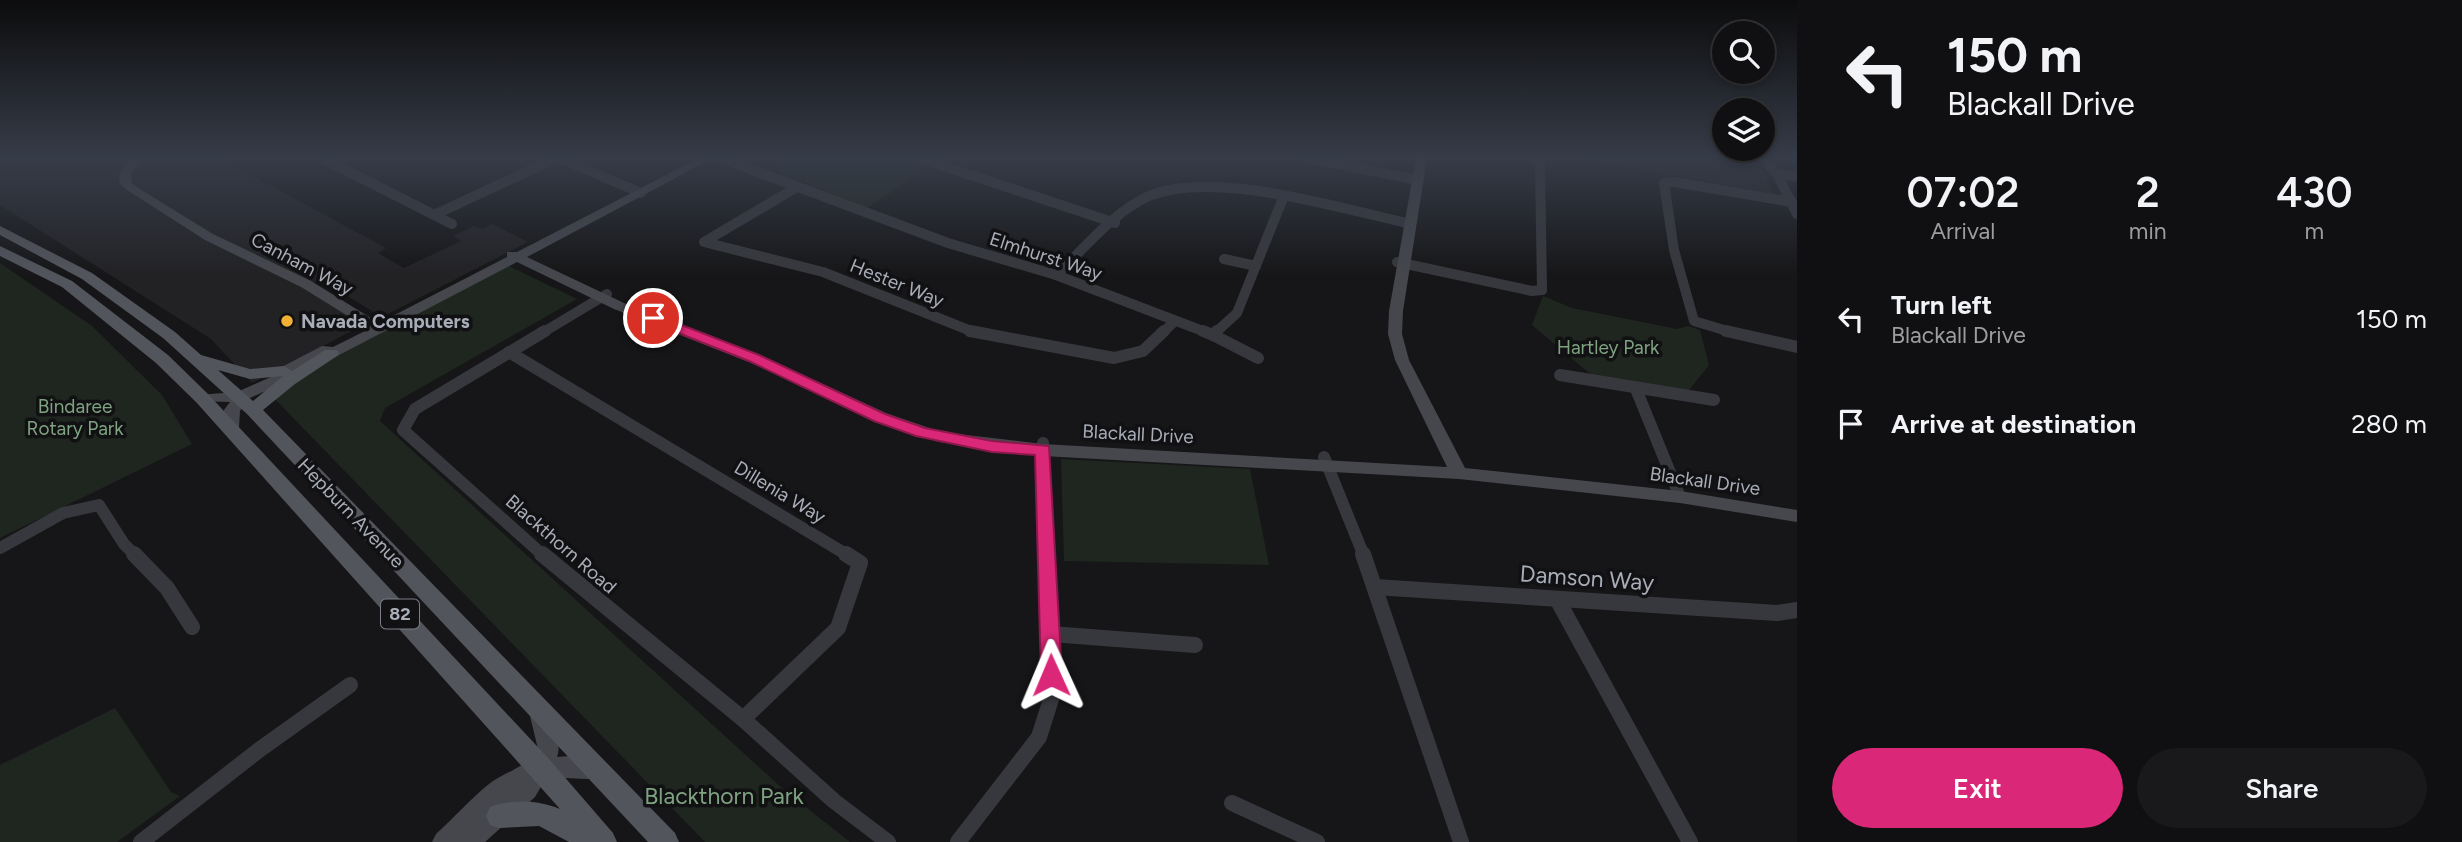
<!DOCTYPE html>
<html lang="en">
<head>
<meta charset="utf-8">
<style>
  :root { --surface:#101012; --page:#19191b; --text:#f1f3f6; --muted:#9c9d9f; --line:#303032; --accent:#db2777 }
  body { margin:0; font-family:Figtree,sans-serif; background:var(--page); color:var(--text); height:100vh; display:flex; flex-direction:column; font-size:26px; white-space:nowrap }
  * { box-sizing:border-box; margin:0 }
  p { font-size:23px; color:var(--muted) }
  .icon { flex:none; width:38px; height:38px; fill:none; stroke:currentColor; stroke-width:2; stroke-linecap:round; stroke-linejoin:round }
  .map { position:relative; flex:1; overflow:hidden }
  .details { display:flex; flex-direction:column; background:var(--surface); width:665px }
  .details>* { flex:none }
  .banner { background:#101012; color:var(--text); overflow:hidden }
  .controls { position:absolute; left:1712px; top:21px; display:grid; gap:14px }
  .controls a { display:grid; place-items:center; width:63px; height:63px; border-radius:50%; background:var(--surface); box-shadow:0 4px 10px #0003,0 0 0 2px var(--line); font-size:35px }
  .pin { position:absolute; display:grid; place-items:center; width:60px; height:60px; color:#fff; margin:-30px; border:4px solid #fff; border-radius:50%; box-shadow:0 2px 7px #0007 }
  .me { position:absolute; width:77px; margin:-38px; rotate:359deg; stroke-linejoin:round; filter:drop-shadow(0 0 5px #0008) }
  .turn { display:flex; align-items:center; gap:24px; height:147px; padding:0 35px; font-size:32px }
  .turn .icon { width:91px; height:91px; stroke-width:2.5 }
  .turn b { display:block; font-size:49px; line-height:60px }
  .eta { display:flex; justify-content:space-evenly; align-items:center; height:119px; text-align:center }
  .eta b { font-size:42px; font-weight:600; line-height:49px }
  .button { display:flex; gap:14px; margin-top:auto; padding:14px 35px }
  .button a { flex:1; height:80px; border-radius:42px; background:var(--accent); color:#fff; font-size:28px; font-weight:600; line-height:80px; text-align:center }
  .button a+a { background:var(--page); color:var(--text) }
  ul { padding:0; list-style:none }
  li { display:flex; align-items:center; gap:21px; height:105px; padding:0 35px }
  li div { flex:1 }
  li b { display:block; font-size:26px }
  li em { font-style:normal }
  main { display:flex; flex:1; min-height:0 }
  .map>svg:first-child { display:block }
</style>
</head>
<body>
<main>
<div class="map">
<svg width="1797" height="842" viewBox="0 0 1797 842">
  <rect width="100%" height="100%" fill="#161618"/>
  <g fill="#222225">
    <path d="M0,158H220L386,248L378,253L404,268L461,241L453,236L474,226L482,229L492,224L528,242L382,317L319,279L305,288L365,324L252,383L211,339L0,205Z"/>
    <path d="M1580,158H1757L1774,194Z"/>
  </g>
  <g fill="#1e261f">
    <path d="M787,158H908L931,166L867,208L769,168Z"/>
    <path d="M0,263L92,326L162,395L192,444L0,538Z"/>
    <path d="M509,266L577,299L385,408L380,421L783,789L850,842H705L268,392Z"/>
    <path d="M1543,296L1572,308L1677,329L1688,326L1700,330L1709,365L1689,390L1594,377L1532,325Z"/>
    <path d="M1061,459L1250,469L1269,565L1064,561Z"/>
    <path d="M115,708L171,792L180,796L117,842H0V765Z"/>
  </g>
  <g fill="none" stroke-linecap="round" stroke-linejoin="round">
    <g stroke="#37383d" stroke-width="10">
      <path d="M322,158L452,224"/>
      <path d="M560,158L641,193"/>
      <path d="M721,158L948,243L1056,275L1208,333"/>
      <path d="M920,158L1115,223"/>
      <path d="M1307,158L1419,180"/>
      <path d="M1764,158L1777,174L1797,214"/>
      <path d="M1777,174L1797,176"/>
      <path d="M797,187L704,242L823,272L976,333"/>
      <path d="M434,215L556,158"/>
      <path d="M1224,259L1256,266"/>
      <path d="M1397,262L1532,291L1542,290L1540,164L1533,158"/>
      <path d="M1056,275C1084,249 1113,212 1149,196C1214,169 1343,209 1411,224"/>
      <path d="M542,333L607,294"/>
      <path d="M1162,333L1174,322"/>
      <path d="M1215,333L1237,313L1283,198"/>
      <path d="M1734,333L1694,321L1674,250L1664,183L1674,182L1792,202"/>
    </g>
    <g stroke="#37383d" stroke-width="12">
      <path d="M970,331L1114,358L1143,351L1164,331"/>
      <path d="M1203,331L1213,335L1217,331"/>
      <path d="M1726,331L1797,347"/>
      <path d="M1213,335L1258,358"/>
      <path d="M509,352L849,556"/>
      <path d="M1560,375L1714,400"/>
      <path d="M1636,389L1680,497"/>
      <path d="M1043,443L1047,556"/>
      <path d="M1324,457L1364,556"/>
      <path d="M0,548L63,513L99,505L124,544L136,556"/>
      <path d="M544,556L403,430L415,409L545,331"/>
    </g>
    <g stroke="#37383d" stroke-width="16">
      <path d="M134,554L167,588L192,627"/>
      <path d="M542,554L743,719L834,801L888,842"/>
      <path d="M1363,554L1461,842"/>
      <path d="M1375,587L1777,613L1797,610"/>
      <path d="M1557,599L1690,842"/>
      <path d="M1051,634L1195,645"/>
      <path d="M743,719L838,628L860,563L846,554"/>
      <path d="M1232,803L1317,842"/>
      <path d="M141,842L259,750L350,685"/>
      <path d="M958,842L1039,737L1052,696L1047,554"/>
    </g>
    <g fill="#45474d" fill-rule="evenodd">
      <path d="M133,158H144L131,174L132,183L135,186L213,234L311,281L379,323L507,257V252H517L699,158H713L527,257L624,303L779,364L886,413L941,432L1043,444L1447,467L1395,360L1388,334L1389,311L1416,158H1427L1403,311L1402,334L1409,360L1465,468L1680,491L1797,510V522L1680,503L1459,479L1043,456L939,442L874,421L769,370L614,309L517,262L324,363L313,362L298,370L300,373L298,376L248,399L240,411L239,428L231,433L223,428L224,410L230,402L197,401L194,398L197,395L237,392L273,376L274,371L322,346L333,347L369,329L301,287L205,240L127,190L120,184L119,174Z"/>
      <path d="M541,707L548,709C554,722 562,744 557,757L569,756L604,763L607,770L604,777C591,782 562,776 546,778L535,797L485,842H432L436,834C454,818 470,799 489,784C506,771 528,767 538,749L530,716L534,709Z"/>
    </g>
    <g fill="#53555c" fill-rule="evenodd">
      <path d="M0,226L92,273L175,332L201,355L250,369L284,366L292,371L325,350H337L339,353L337,356L295,384L263,410L675,833L679,842H648L247,414L163,338L82,279L0,235ZM218,370L250,379L283,376L253,401Z"/>
      <path d="M0,246L72,281L168,355L208,394L549,759L613,833L617,842H569L539,826L499,828L490,825L486,816L490,807C513,799 538,800 560,809L196,402L156,363L62,287L0,256Z"/>
    </g>
  </g>
  <linearGradient id="sky" x2="0" y2="1"><stop stop-color="#0c0c0d"/><stop offset="0.57" stop-color="#363c48"/><stop offset="1" stop-color="#363c48" stop-opacity="0"/></linearGradient>
  <rect width="1797" height="276" fill="url(#sky)"/>
  <path fill="#db2777" stroke="#8e194d" stroke-width="2" d="M653,314L759,355L885,414L925,428L992,441L1049,446L1062,675L1058,681L1051,684L1044,681L1041,675L1035,455L992,452L916,436L874,421L749,361L648,321V316Z"/>
  <circle fill="#f2b134" stroke="#111113" stroke-width="2.5" cx="287" cy="321" r="7"/>
  <g text-anchor="middle" dominant-baseline="central" stroke-width="7" stroke-linejoin="round" paint-order="stroke">
    <rect fill="#111113" stroke="#7b7e86" stroke-width="2" x="381" y="599.5" width="38" height="29" rx="5"/>
    <g font-size="18" font-weight="bold" fill="#a8adb8">
      <text x="400" y="614">82</text>
    </g>
    <g font-size="19" fill="#a8adb8" stroke="#111113">
      <text transform="translate(1046 256) rotate(18)">Elmhurst Way</text>
      <text transform="translate(302 264) rotate(28)">Canham Way</text>
      <text transform="translate(897 283) rotate(22)">Hester Way</text>
      <text transform="translate(1138 434) rotate(3)">Blackall Drive</text>
      <text transform="translate(1705 481) rotate(8)">Blackall Drive</text>
      <text transform="translate(780 492) rotate(31)">Dillenia Way</text>
      <text transform="translate(351 513) rotate(46)">Hepburn Avenue</text>
      <text transform="translate(561 544) rotate(41)">Blackthorn Road</text>
    </g>
    <g font-size="19" font-weight="bold" fill="#a8adb8" stroke="#111113" text-anchor="start">
      <text x="301" y="321">Navada Computers</text>
    </g>
    <g font-size="19" fill="#7fa381" stroke="#111113">
      <text x="1608" y="347">Hartley Park</text>
      <text x="75" y="406">Bindaree<tspan x="75" dy="22">Rotary Park</tspan></text>
    </g>
    <g font-size="23" fill="#a8adb8" stroke="#111113">
      <text transform="translate(1587 578) rotate(4)">Damson Way</text>
    </g>
    <g font-size="23" fill="#7fa381" stroke="#111113">
      <text x="724" y="796">Blackthorn Park</text>
    </g>
  </g>
</svg>
<div class="controls">
<a><svg class="icon" aria-label="search" viewBox="0 0 24 24"><circle cx="10" cy="10" r="6"/><path d="M15 15l6 6"/></svg></a>
<a><svg class="icon" aria-label="layers" viewBox="0 0 24 24"><path d="M12 4l9 5-9 5-9-5zM3 14l9 5 9-5"/></svg></a>
</div>
<div class="pin" style="left:653px;top:318px;background:#d93025"><svg class="icon" aria-label="arrive" viewBox="0 0 24 24"><path d="M6 21V4h12l-3 4 3 4H6"/></svg></div>
<svg class="me" style="left:1051px;top:675px" viewBox="-20 -20 40 40"><path d="M0-17L14 15 0 8-14 15z" fill="#db2777" stroke="#fff" stroke-width="4"/></svg>
</div>
<section class="details">
<div class="banner">
<div class="turn"><svg class="icon" aria-label="left" viewBox="0 0 24 24"><path d="M17 20v-9H6M10 6l-5 5 5 5"/></svg><div><b>150 m</b>Blackall Drive</div></div>
</div>
<div class="eta">
<div><b>07:02</b><p>Arrival</p></div>
<div><b>2</b><p>min</p></div>
<div><b>430</b><p>m</p></div>
</div>
<ul>
<li><svg class="icon" aria-label="left" viewBox="0 0 24 24"><path d="M17 20v-9H6M10 6l-5 5 5 5"/></svg><div><b>Turn left</b><p>Blackall Drive</p></div><em>150 m</em></li>
<li><svg class="icon" aria-label="arrive" viewBox="0 0 24 24"><path d="M6 21V4h12l-3 4 3 4H6"/></svg><div><b>Arrive at destination</b></div><em>280 m</em></li>
</ul>
<div class="button"><a>Exit</a><a>Share</a></div>
</section>
</main>
</body>
</html>
